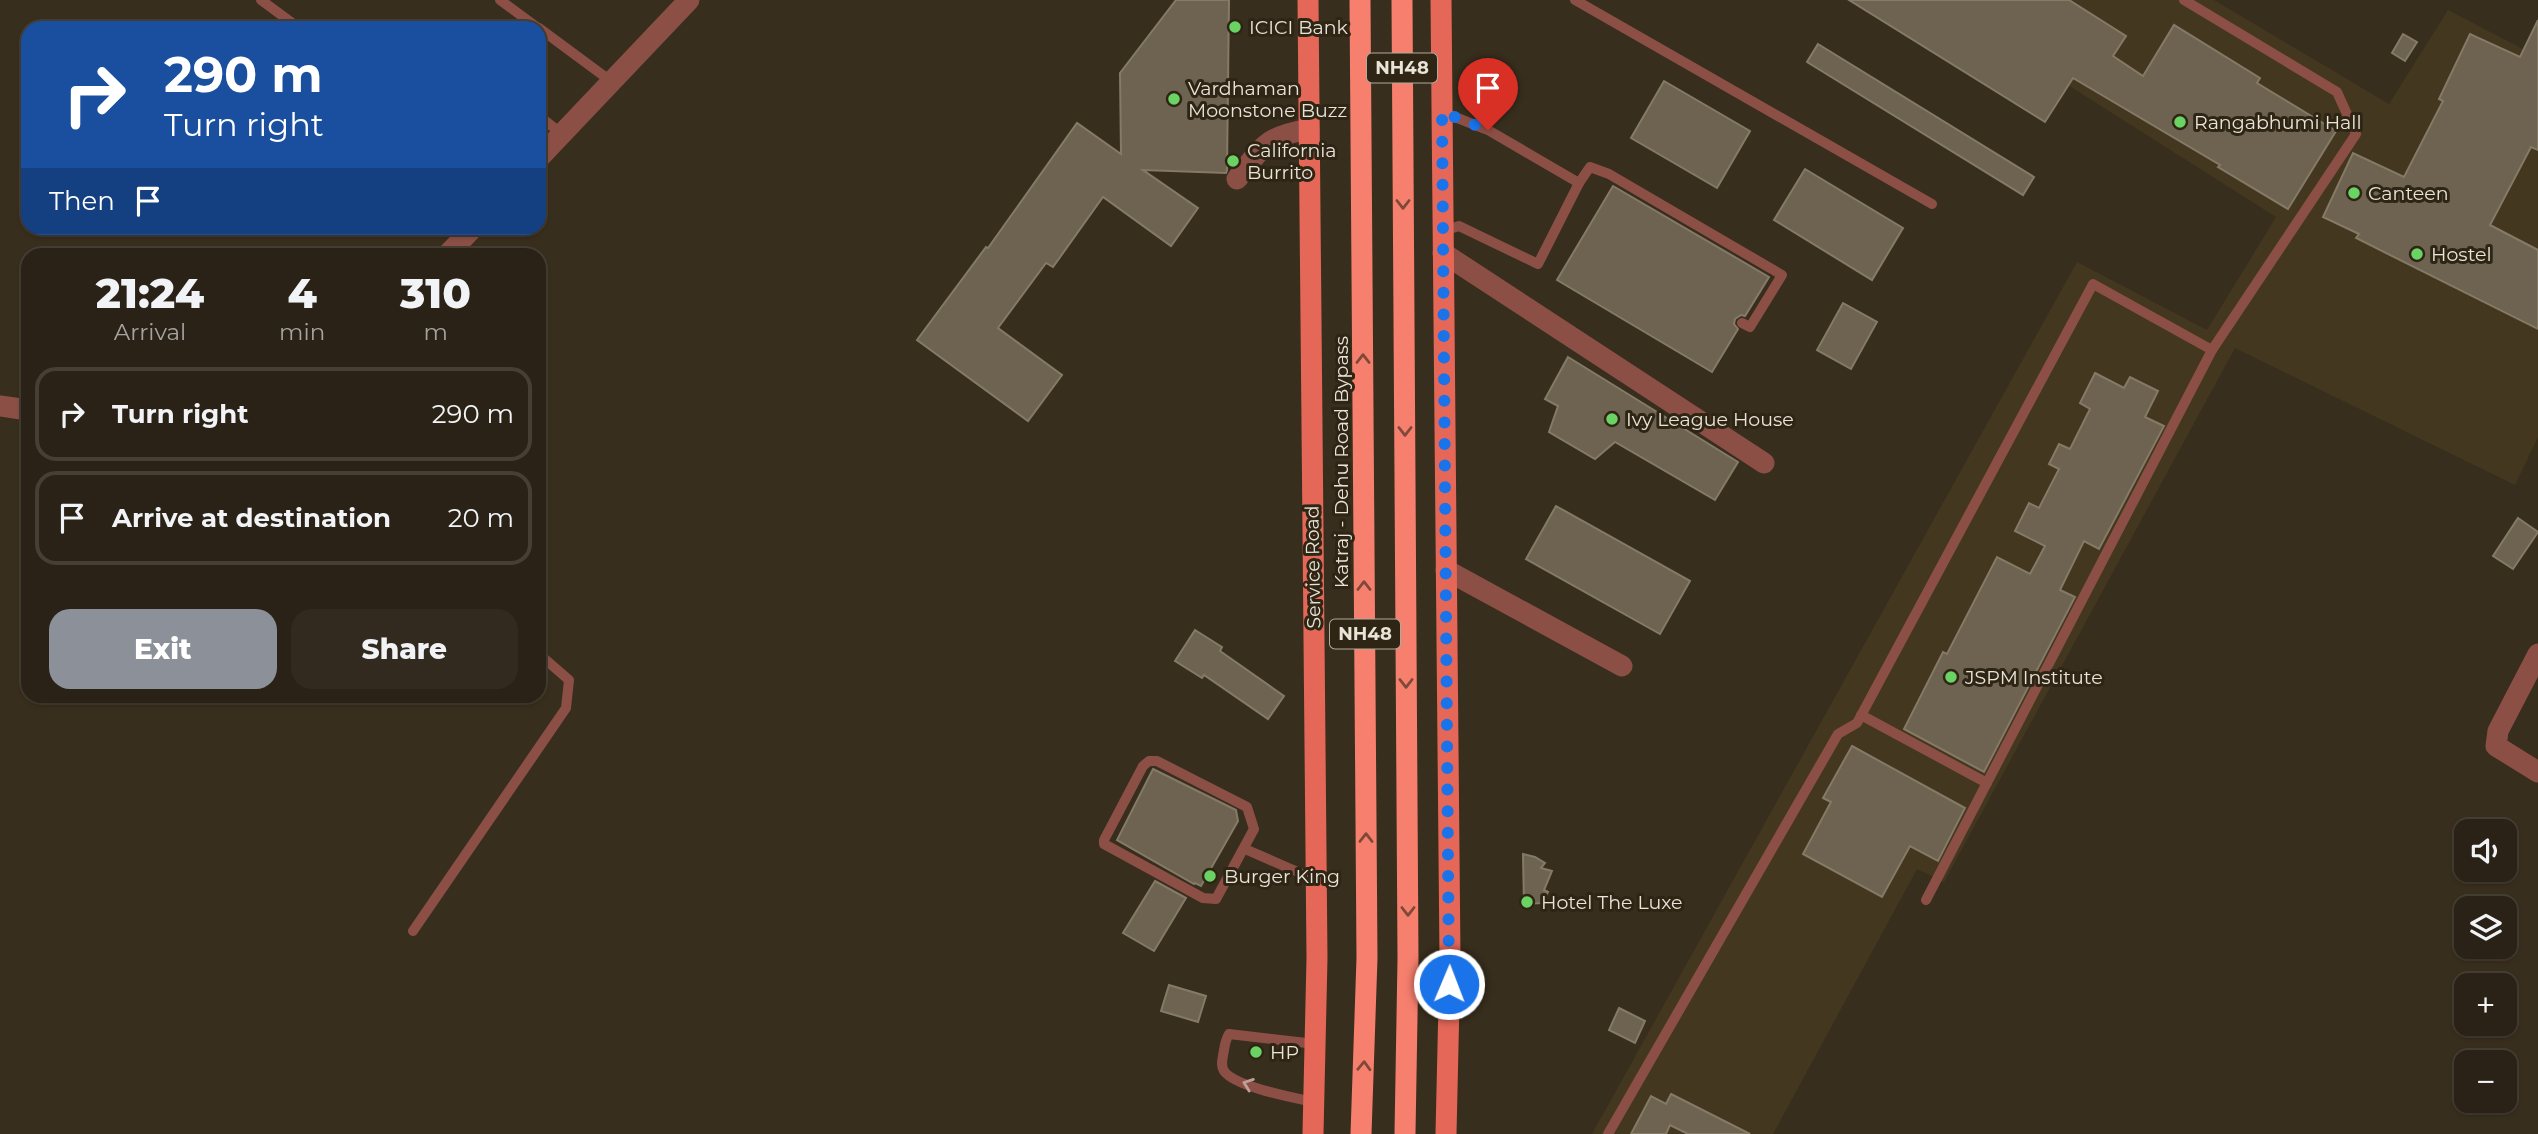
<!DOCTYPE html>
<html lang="en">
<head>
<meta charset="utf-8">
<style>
  :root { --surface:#2a2216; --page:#322a1f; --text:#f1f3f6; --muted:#a5a4a1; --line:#463f35; --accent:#8c9099 }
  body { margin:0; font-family:Montserrat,sans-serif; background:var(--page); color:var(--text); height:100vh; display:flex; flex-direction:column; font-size:26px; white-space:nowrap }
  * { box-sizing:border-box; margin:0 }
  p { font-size:23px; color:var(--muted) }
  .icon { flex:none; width:38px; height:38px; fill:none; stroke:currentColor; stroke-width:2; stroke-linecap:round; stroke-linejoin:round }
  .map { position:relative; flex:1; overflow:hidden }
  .panel { position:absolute; left:21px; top:248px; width:525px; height:455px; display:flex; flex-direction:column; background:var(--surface); border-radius:21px; box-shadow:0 2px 5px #0004,0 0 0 2px var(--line) }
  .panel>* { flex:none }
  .banner { position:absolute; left:21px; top:21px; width:525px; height:214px; border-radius:21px; box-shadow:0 2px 5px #0004,0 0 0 2px var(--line); background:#1a4fa0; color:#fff; overflow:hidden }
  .buttons { position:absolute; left:2454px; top:819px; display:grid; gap:14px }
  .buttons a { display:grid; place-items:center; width:63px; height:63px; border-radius:14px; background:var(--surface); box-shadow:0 2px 5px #0004,0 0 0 2px var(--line); font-size:35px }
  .pin { position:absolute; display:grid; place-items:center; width:60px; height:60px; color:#fff; margin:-72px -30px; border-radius:50% 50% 50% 0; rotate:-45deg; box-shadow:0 0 7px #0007 }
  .pin .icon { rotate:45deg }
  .me { position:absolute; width:77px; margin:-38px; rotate:1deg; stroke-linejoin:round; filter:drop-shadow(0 0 5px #0008) }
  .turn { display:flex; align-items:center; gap:24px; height:147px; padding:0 28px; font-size:32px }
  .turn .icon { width:91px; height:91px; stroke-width:2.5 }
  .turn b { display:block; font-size:49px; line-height:60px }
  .then { display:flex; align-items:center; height:66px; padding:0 28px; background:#0003; gap:14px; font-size:26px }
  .eta { display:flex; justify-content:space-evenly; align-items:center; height:119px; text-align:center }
  .eta b { font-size:42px; font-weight:800; line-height:49px }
  .cta { display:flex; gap:14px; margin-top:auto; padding:14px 28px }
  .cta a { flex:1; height:80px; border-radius:21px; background:var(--accent); color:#fff; font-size:28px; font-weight:800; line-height:80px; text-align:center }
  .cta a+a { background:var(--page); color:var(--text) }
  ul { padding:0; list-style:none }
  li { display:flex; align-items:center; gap:21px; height:94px; margin:0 14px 10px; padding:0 14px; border:4px solid var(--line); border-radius:21px }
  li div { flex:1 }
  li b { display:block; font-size:26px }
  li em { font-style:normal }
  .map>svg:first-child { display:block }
</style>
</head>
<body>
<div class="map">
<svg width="2538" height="1134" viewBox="0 0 2538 1134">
  <rect width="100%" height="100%" fill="#382e1d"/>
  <path fill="#44371f" d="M1934,0H2214L2389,104L2448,10L2538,57V437L2515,485L2235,348L1944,882L1917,869L1773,1134H1592L2077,262L2207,330L2276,217Z"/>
  <g fill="#6e6351" stroke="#847a66" stroke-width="2">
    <path d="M1176,0H1229L1227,170L1226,173L1143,170L1198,208L1171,246L1103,197L1053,267L1046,263L998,328L1062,375L1028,421L917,340L986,247L988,248L1077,123L1121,154L1120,73Z"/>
    <path d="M1849,0H2069L2126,36L2113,56L2143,76L2174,25L2260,78L2257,83L2336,131L2288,209L2218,167L2220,165L2073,78L2045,122Z"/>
    <path d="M2538,20V150L2531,147L2490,225L2538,250V329L2356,238L2359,234L2323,217L2353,153L2404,177L2443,101L2439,99L2470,34L2520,57Z"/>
    <path d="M2403,34L2417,42L2405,61L2392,53Z"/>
    <path d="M1818,44L2034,177L2023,195L1807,62Z"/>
    <path d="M1664,81L1750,131L1717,188L1631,138Z"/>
    <path d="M1805,169L1903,228L1872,280L1774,220Z"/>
    <path d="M1613,186L1769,277L1745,316L1741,315L1735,319L1734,324L1738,329L1712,372L1557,280Z"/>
    <path d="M1843,303L1877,322L1851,369L1817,350Z"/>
    <path d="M1568,357L1738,462L1715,500L1615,442L1595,459L1549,432L1558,406L1545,399Z"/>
    <path d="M2095,373L2124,388L2130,377L2158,391L2145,417L2164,426L2099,549L2084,541L2060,590L2075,597L1984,772L1904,729L1943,652L1947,654L1997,557L2030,574L2045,546L2015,531L2029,503L2039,508L2059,469L2049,464L2059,444L2070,449L2090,409L2080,403Z"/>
    <path d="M1556,506L1690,581L1660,634L1526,559Z"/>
    <path d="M2518,518L2538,532L2513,569L2493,556Z"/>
    <path d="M1195,630L1222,647L1220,651L1284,696L1268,719L1204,675L1202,678L1175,661Z"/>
    <path d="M1852,746L1965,808L1938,861L1910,846L1882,897L1803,854L1831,802L1823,798Z"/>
    <path d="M1153,769L1236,810L1238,821L1201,886L1195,883L1194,884L1117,840Z"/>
    <path d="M1523,854L1535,857L1545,863L1541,868L1552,871L1544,890L1548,892L1542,903L1524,904Z"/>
    <path d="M1155,881L1186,898L1154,951L1123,933Z"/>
    <path d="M1169,985L1206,996L1198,1022L1161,1011Z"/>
    <path d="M1619,1008L1645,1021L1635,1043L1609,1030Z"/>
    <path d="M1671,1094L1750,1134H1688L1670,1125L1666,1134H1631L1651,1096L1666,1104Z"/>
  </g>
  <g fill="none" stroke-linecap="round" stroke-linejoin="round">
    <g stroke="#8c4f46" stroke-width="10">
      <path d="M261,0L299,28"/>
      <path d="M500,0L538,28"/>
      <path d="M1575,0L1932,204"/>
      <path d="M539,28L612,82"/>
      <path d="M1442,112L1488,130L1579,183L1590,167L1609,174L1782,275L1750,327L1742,323"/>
      <path d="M539,116L562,134"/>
      <path d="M1443,231L1459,226L1538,264L1579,183"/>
      <path d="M1861,715L1987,783"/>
      <path d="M1149,761H1157L1247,807L1254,829L1216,899L1203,898L1104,844V840L1143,766Z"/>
      <path d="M1245,849L1316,880"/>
      <path d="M1926,900L2212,350"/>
      <path d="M413,931L566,708L569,680L539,654"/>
      <path d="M1314,1102C1295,1098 1235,1087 1224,1071C1220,1065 1223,1057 1224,1050C1225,1043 1226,1039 1229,1034L1315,1044"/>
      <path d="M1608,1134L1838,734L1857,723L2093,284L2212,350L2356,134L2337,92L2184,0"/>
    </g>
    <g stroke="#8c4f46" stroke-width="21">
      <path d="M539,158L689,0"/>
      <path d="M1237,179C1264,145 1265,137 1309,129"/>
      <path d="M1443,253L1764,463"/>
      <path d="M446,256L473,228"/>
      <path d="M0,406L28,410"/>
      <path d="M1446,570L1622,666"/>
      <path d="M2538,654L2498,731L2496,746L2538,772"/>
    </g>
    <g stroke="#e46758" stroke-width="21">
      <path d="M1308,0L1317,958L1313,1134"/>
      <path d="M1441,0L1450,959L1446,1134"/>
    </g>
    <g stroke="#f67f6e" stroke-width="21">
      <path d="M1360,0L1367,958L1361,1134"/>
      <path d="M1402,0L1408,959L1405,1134"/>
    </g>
  </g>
  <defs><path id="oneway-chevron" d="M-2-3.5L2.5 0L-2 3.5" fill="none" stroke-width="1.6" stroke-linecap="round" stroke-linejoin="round" transform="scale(1.75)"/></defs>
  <g stroke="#7e4938">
    <use href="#oneway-chevron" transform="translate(1403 204) rotate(90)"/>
    <use href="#oneway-chevron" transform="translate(1363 359) rotate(-90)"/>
    <use href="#oneway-chevron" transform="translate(1405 431) rotate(90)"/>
    <use href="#oneway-chevron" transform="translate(1364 586) rotate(-90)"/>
    <use href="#oneway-chevron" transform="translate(1406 683) rotate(90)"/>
    <use href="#oneway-chevron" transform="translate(1366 838) rotate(-90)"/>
    <use href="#oneway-chevron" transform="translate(1408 911) rotate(90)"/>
    <use href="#oneway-chevron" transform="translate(1364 1066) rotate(-88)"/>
  </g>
  <use stroke="#bfa096" href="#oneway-chevron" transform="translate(1248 1084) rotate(-160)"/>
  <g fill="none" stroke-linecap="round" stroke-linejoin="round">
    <path stroke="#1a73e8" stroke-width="12" stroke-dasharray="0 21.6" d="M1449,984L1442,112L1488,130"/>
  </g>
  <g fill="#6ad364" stroke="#2e2514" stroke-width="2.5">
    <circle cx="1235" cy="27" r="7"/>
    <circle cx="1174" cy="99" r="7"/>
    <circle cx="2180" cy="122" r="7"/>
    <circle cx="1233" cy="161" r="7"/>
    <circle cx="2354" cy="193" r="7"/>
    <circle cx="2417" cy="254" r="7"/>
    <circle cx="1612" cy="419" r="7"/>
    <circle cx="1951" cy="677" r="7"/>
    <circle cx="1210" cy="876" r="7"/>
    <circle cx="1527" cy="902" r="7"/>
    <circle cx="1256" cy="1052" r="7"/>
  </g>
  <g text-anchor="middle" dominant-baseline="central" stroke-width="6" stroke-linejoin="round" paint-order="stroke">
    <g fill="#2e2514" stroke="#b1aa9d" stroke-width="2">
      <rect x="1367" y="53.5" width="70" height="29" rx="5"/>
      <rect x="1330" y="619.5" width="70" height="29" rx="5"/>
    </g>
    <g font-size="18" font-weight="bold" fill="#e9e3d8">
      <text x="1402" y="68">NH48</text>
      <text x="1365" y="634">NH48</text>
    </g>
    <g font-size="19" fill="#e9e3d8" stroke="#2e2514" text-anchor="start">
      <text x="1249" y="27">ICICI Bank</text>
      <text x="1188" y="88">Vardhaman<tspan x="1188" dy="22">Moonstone Buzz</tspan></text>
      <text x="2194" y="122">Rangabhumi Hall</text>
      <text x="1247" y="150">California<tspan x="1247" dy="22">Burrito</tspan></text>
      <text x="2368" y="193">Canteen</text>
      <text x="2431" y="254">Hostel</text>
      <text x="1626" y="419">Ivy League House</text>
      <text x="1965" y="677">JSPM Institute</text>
      <text x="1224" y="876">Burger King</text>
      <text x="1541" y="902">Hotel The Luxe</text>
      <text x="1270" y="1052">HP</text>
    </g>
    <g font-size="19" fill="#e9e3d8" stroke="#2e2514">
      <text transform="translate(1341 462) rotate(-90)">Katraj - Dehu Road Bypass</text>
      <text transform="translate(1313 567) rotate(-91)">Service Road</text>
    </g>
  </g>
</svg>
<div class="buttons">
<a><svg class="icon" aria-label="sound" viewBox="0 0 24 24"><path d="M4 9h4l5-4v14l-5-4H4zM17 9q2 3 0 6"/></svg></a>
<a><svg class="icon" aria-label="layers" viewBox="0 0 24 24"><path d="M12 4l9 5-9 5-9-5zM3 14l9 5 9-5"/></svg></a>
<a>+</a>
<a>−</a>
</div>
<div class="pin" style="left:1488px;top:130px;background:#d93025"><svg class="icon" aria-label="arrive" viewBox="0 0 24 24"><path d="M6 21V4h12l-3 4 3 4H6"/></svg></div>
<svg class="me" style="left:1449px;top:984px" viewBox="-20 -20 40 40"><circle r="17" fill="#1a73e8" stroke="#fff" stroke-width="3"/><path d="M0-11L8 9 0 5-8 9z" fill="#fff"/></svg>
<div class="banner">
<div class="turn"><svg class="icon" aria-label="right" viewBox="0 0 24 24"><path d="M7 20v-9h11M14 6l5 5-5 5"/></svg><div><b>290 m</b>Turn right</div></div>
<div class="then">Then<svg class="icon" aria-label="arrive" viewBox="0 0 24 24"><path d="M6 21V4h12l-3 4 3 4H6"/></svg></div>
</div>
<section class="panel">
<div class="eta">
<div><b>21:24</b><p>Arrival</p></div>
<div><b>4</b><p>min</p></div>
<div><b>310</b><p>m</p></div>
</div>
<ul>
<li><svg class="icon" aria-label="right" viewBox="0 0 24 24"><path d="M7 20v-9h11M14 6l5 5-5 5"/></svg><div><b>Turn right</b></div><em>290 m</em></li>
<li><svg class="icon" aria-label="arrive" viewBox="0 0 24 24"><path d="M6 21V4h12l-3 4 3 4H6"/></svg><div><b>Arrive at destination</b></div><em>20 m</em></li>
</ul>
<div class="cta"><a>Exit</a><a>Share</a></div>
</section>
</div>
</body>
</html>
